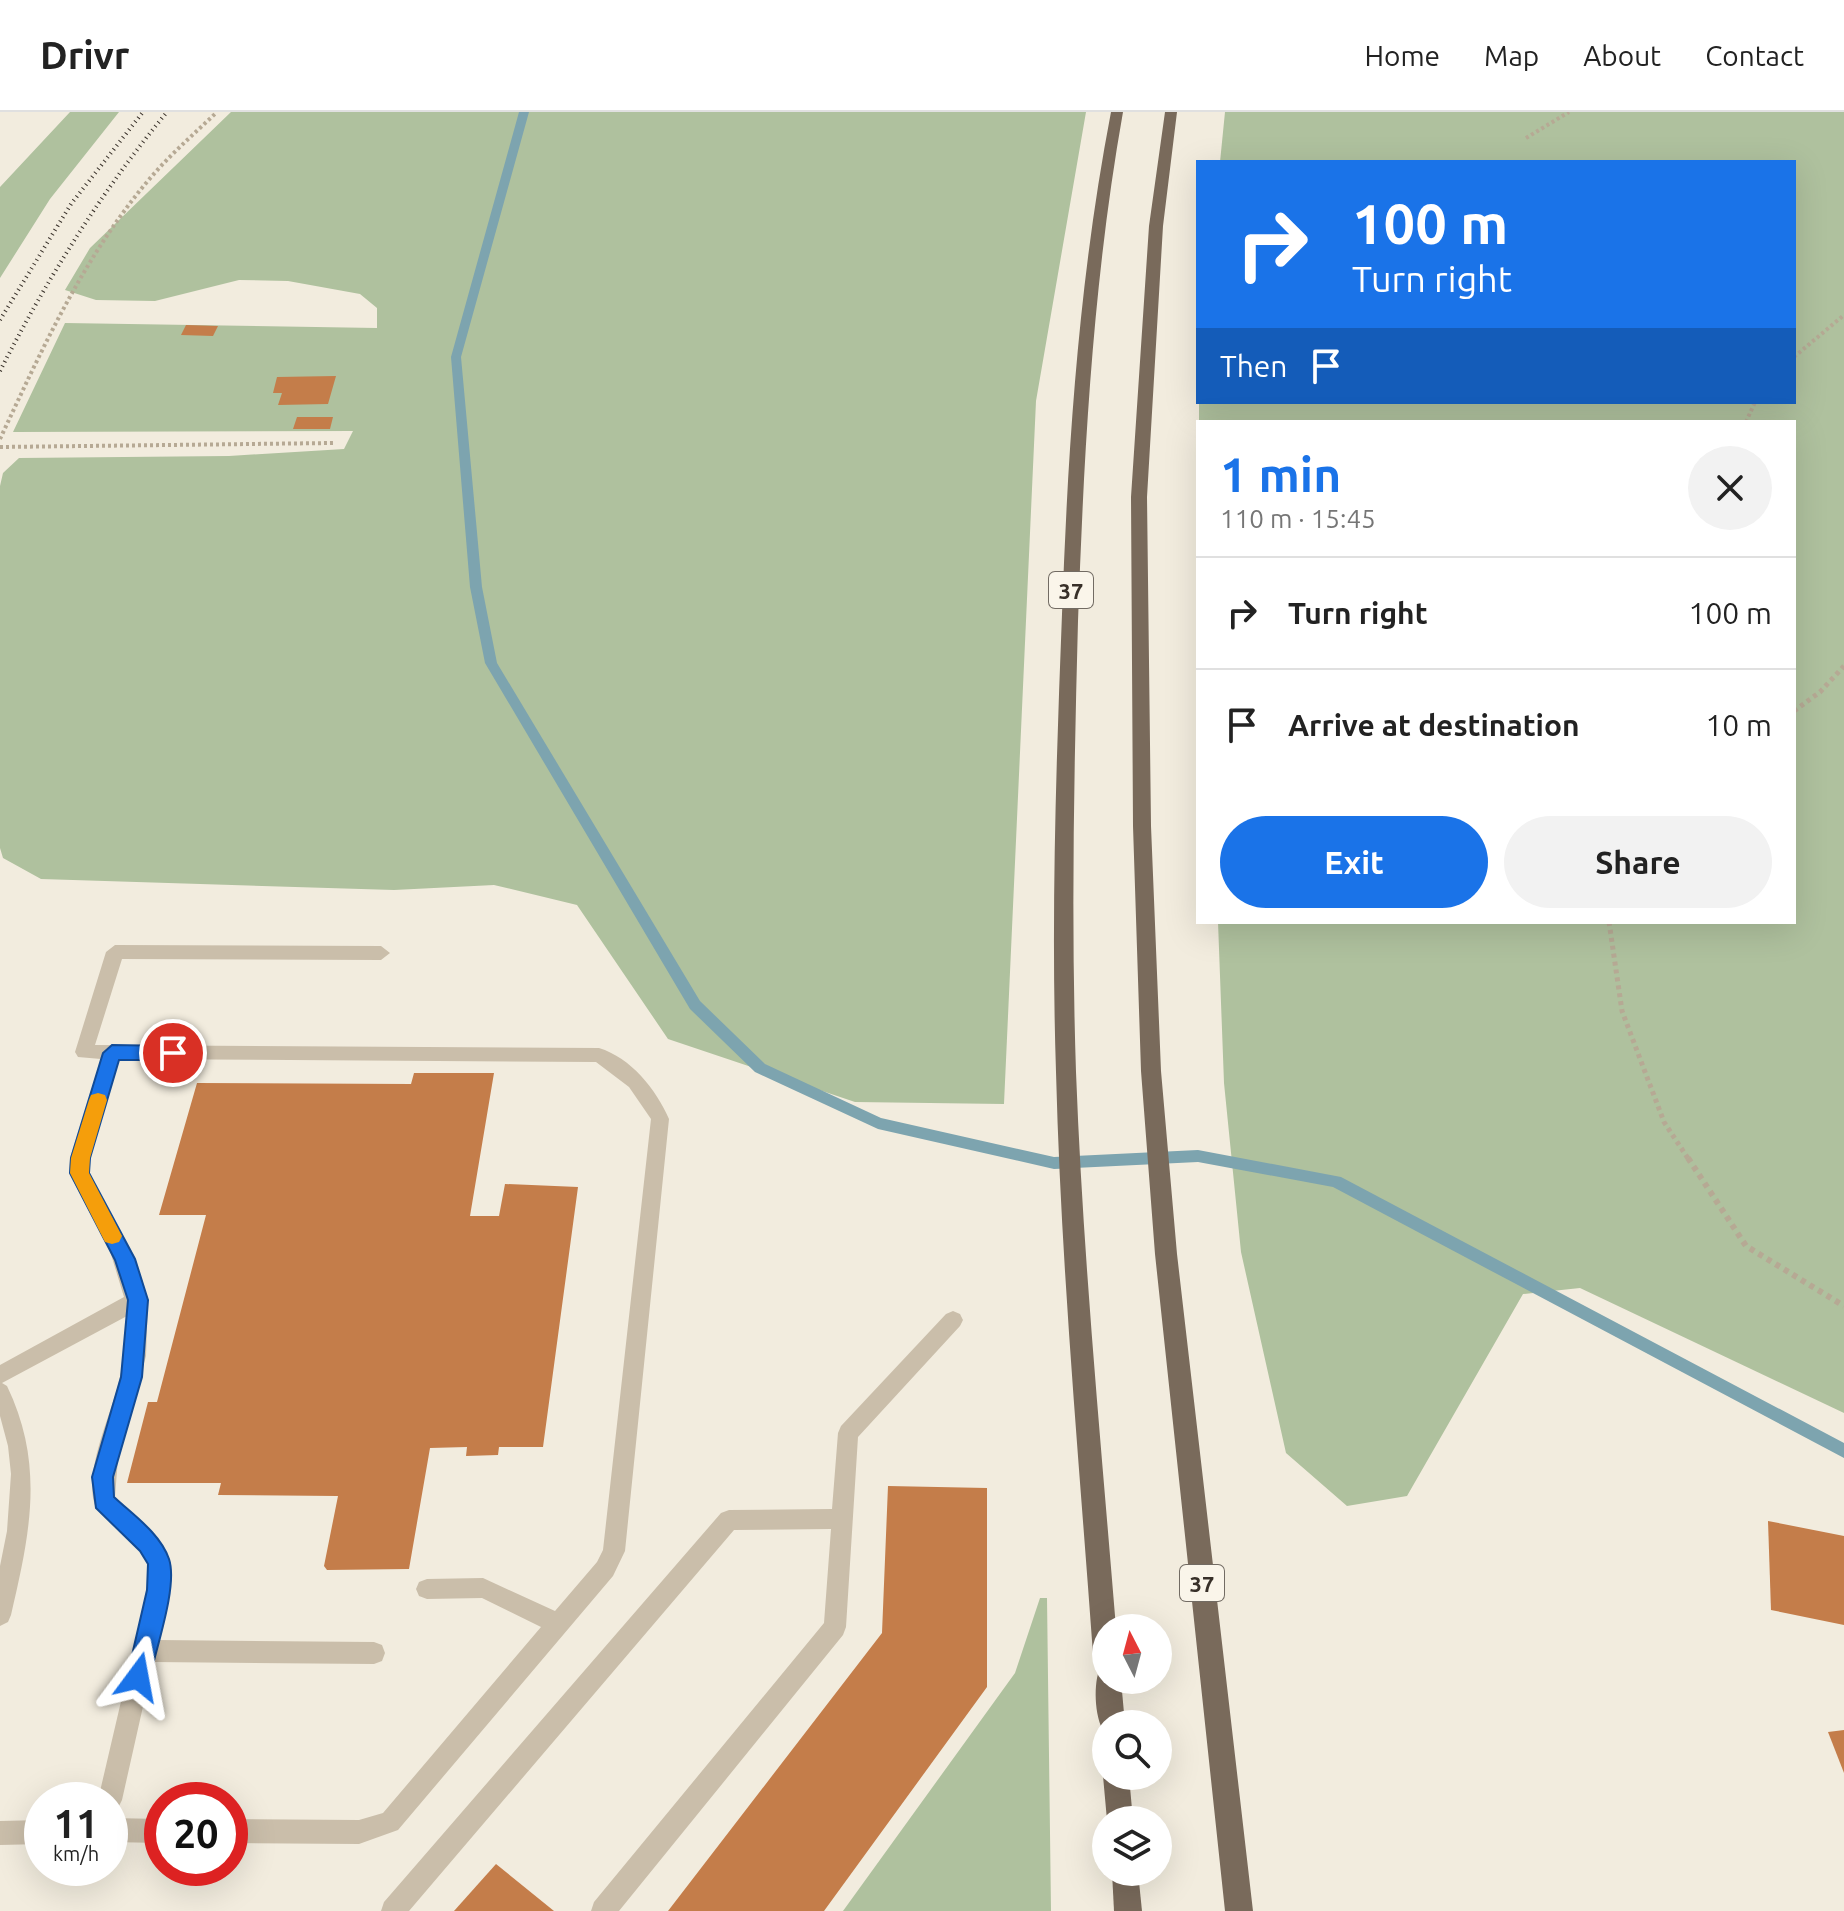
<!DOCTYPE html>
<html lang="en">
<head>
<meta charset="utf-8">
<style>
  :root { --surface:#fff; --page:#f2f2f2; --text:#222; --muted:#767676; --line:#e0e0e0; --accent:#1a73e8 }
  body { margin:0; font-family:Ubuntu,sans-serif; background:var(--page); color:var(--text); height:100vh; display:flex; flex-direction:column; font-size:30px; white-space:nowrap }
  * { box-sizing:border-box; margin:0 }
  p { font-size:26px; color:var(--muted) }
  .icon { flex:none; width:44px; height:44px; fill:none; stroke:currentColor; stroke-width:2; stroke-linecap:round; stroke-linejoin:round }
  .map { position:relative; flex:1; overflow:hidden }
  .panel { position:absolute; left:1196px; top:308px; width:600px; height:504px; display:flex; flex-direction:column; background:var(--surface); border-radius:0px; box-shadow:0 8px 32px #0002 }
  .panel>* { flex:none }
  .guide { position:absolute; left:1196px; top:48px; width:600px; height:244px; border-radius:0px; box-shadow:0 8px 32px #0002; background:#1a73e8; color:#fff; overflow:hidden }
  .needle { width:52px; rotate:354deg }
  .buttons { position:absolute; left:1092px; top:1502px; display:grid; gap:16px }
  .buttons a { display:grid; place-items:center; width:80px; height:80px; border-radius:50%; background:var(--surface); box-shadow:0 8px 32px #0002; font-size:40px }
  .speed { position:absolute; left:24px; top:1670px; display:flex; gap:16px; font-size:40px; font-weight:700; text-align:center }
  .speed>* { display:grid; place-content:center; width:104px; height:104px; border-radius:50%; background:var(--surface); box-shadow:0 8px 32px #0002; line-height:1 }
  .speed small { font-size:20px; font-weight:400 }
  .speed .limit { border:12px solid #d22; background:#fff; color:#111 }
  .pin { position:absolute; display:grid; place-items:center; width:68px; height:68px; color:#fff; margin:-34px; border:4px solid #fff; border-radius:50%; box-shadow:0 2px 8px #0007 }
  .me { position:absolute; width:88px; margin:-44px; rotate:13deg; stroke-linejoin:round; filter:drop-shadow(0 0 6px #0008) }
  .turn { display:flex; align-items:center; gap:28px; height:168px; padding:0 24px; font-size:36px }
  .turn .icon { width:104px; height:104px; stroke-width:2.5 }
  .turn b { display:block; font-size:56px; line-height:68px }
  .then { display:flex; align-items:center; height:76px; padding:0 24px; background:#0003; gap:16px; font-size:30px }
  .round { display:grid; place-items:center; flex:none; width:84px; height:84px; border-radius:42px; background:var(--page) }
  .head { display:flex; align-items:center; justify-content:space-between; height:136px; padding:0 24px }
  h1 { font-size:48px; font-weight:700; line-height:60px; color:var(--accent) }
  .button { display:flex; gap:16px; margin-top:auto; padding:16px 24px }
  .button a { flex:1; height:92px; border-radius:48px; background:var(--accent); color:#fff; font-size:32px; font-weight:700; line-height:92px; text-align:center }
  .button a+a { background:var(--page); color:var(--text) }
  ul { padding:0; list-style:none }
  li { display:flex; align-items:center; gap:24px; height:112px; padding:0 24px; border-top:2px solid var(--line) }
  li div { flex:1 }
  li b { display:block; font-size:30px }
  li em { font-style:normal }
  header { display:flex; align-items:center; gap:48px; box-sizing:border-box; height:112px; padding:0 40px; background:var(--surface); border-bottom:2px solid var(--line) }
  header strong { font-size:38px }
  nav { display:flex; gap:44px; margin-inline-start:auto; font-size:28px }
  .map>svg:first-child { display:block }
</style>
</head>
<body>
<header>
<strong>Drivr</strong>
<nav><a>Home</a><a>Map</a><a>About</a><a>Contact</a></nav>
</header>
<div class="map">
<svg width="1844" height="1799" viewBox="0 0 1844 1799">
  <rect width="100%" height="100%" fill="#f2ecde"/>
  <g fill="#afc19e">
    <path d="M70,0H119L50,87L0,166V75Z"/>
    <path d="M231,0H1086L1036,289L1004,992L855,990L668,927L577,793L494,773L394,778L41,767L3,746L0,736V374L3,361L19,346L229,344L344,337L353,319L13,320L65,211L377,216V196L360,182L288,169L239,168L155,189L96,188L65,178L90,136Z"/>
    <path d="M1225,0H1844V1301L1580,1176L1523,1182L1407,1384L1347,1394L1286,1341L1241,1140L1224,971L1218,810H1794V310H1199V290H1794V50H1220Z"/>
    <path d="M1040,1486H1047L1051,1799H843L1015,1561Z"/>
  </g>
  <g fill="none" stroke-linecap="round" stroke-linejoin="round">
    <path fill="#7da4af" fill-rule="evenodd" d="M519,0H529L461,245L482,475L497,551L700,889L765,952L881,1006L1054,1045L1198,1038L1341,1065L1844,1331V1346L1333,1075L1198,1050L1054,1057L878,1017L755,960L690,897L485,551L470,475L451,245Z"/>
  </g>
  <g fill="#c47d4a">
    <path d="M186,213L218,214L213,224L181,223Z"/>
    <path d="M336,264L328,292L278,293L282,281H273L277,265Z"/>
    <path d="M297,305H333L330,317H293Z"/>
    <path d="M414,961H494L470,1104H499L505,1072L578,1075L543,1335H499L498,1343L466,1344L467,1335L430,1336L409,1457L327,1458L324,1454L338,1384L218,1383L221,1371H127L148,1290H157L206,1103H159L197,971L411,972Z"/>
    <path d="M888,1374L987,1376V1575L824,1799H668L882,1521Z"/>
    <path d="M1768,1409L1844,1424V1513L1771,1498Z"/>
    <path d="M1844,1618V1661L1828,1620Z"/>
    <path d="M496,1752L554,1799H454Z"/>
  </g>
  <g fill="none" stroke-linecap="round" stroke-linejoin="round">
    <g stroke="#b6a994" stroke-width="4" stroke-dasharray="3 3" stroke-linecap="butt">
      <path d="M1526,26L1569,0"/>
      <path d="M1794,245L1844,203"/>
      <path d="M1746,310L1755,290"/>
      <path d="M0,327C43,235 85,142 152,64C172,41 195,21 217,0"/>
      <path d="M0,335L334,331"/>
    </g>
    <g stroke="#b6a994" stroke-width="5" stroke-dasharray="4 4" stroke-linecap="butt">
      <path d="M1794,599L1820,580L1844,554"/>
      <path d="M1609,810L1622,899L1664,1010L1689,1048"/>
    </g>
    <path stroke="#b6a994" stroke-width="6" stroke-dasharray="5 5" stroke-linecap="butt" d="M1688,1046L1746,1134L1844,1194"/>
    <g fill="#cabeaa" fill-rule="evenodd">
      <path d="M115,833L381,834L390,841L381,848L122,847L95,933L599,936C631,946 656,977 669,1007L625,1439L613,1464L398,1718L359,1732L230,1731V1707L359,1708L383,1701L541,1515L482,1486L427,1487L419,1484L416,1477L419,1470L427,1467L483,1466L555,1499L597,1450L603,1438L651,1007L629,975L596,950L119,947L90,1046L89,1061L129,1139L148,1188L146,1244L118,1346L115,1385C178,1445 177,1444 158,1528L374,1530L382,1533L385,1541L382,1549L374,1552L153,1550L122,1688L118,1696L110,1700V1688H98L147,1478L148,1452L140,1438L96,1396C82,1364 110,1305 118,1273C124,1250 128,1228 127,1204L2,1271L7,1274C45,1353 30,1421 11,1503L8,1510L0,1514V1454L7,1419L11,1362L8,1334L0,1304V1253L124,1185L110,1139L69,1061L70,1046L101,947L78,945L75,940L106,840Z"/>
      <path d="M953,1199L960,1202L963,1208L960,1214L858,1325L846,1515L843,1523L619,1799H591L594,1790L824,1511L831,1417L734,1418L409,1799H381L384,1790L721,1401L729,1398L832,1397L838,1321L841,1314L946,1202Z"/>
      <path d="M110,1706L162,1707V1731L110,1730Z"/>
      <path d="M42,1708V1732L0,1733V1709Z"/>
    </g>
    <g fill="#796a5b" fill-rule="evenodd">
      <path d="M1111,0H1123C1093,169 1084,338 1078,509C1074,659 1071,810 1076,960C1083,1146 1101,1331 1116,1516H1106V1554L1097,1550L1093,1542C1079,1348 1061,1155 1056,960C1051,808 1056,655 1062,502C1068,333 1079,166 1111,0Z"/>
      <path d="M1165,0H1177L1163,114L1147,385L1151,714L1161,959L1177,1142L1253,1799H1225L1155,1142L1141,959L1133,714L1131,385L1149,114Z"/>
      <path d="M1106,1557V1568H1121L1125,1612H1106V1622C1095,1611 1093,1574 1099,1559Z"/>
      <path d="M1106,1657V1664H1129L1133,1708H1107L1103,1664Z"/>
      <path d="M1112,1760H1138L1142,1799H1114Z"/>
    </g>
    <g stroke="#383029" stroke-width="4" stroke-dasharray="1 4" stroke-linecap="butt">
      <path d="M0,208L71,92L143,0"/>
      <path d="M0,259C47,167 101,80 167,0"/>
    </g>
  </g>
  <path fill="#1a73e8" stroke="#114b97" stroke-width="2" d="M112,933L173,934L182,941L173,948H119L90,1046L89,1061L135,1147L148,1188L142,1265L113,1365L114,1385C133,1403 160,1421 169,1447C178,1474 156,1536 150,1565L147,1573L138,1576L130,1573L127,1565L147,1478L148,1452L140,1439L96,1396L92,1365L121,1265L128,1188L115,1148L70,1061L71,1046L103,941Z"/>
  <path fill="#f59e0b" d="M98,981L105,983L107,988L90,1046L89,1061L122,1124L119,1130L112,1132L105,1130L70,1061L71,1046L89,988L91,983Z"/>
  <g text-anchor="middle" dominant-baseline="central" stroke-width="7" stroke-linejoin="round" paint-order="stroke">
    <g fill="#faf5ea" stroke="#726b63" stroke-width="2">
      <rect x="1049" y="460" width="44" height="36" rx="6"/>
      <rect x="1180" y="1453" width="44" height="36" rx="6"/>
    </g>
    <g font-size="22" font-weight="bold" fill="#383029">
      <text x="1071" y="478">37</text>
      <text x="1202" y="1471">37</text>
    </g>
  </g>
</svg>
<div class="buttons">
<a><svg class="needle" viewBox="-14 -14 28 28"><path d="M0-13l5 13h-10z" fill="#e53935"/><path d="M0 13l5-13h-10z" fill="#767676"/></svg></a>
<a><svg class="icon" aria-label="search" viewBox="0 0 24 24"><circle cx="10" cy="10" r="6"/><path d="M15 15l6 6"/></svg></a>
<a><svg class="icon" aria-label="layers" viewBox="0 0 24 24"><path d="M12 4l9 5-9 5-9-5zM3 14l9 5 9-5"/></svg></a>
</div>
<div class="speed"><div>11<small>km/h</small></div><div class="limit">20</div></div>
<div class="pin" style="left:173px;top:941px;background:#d93025"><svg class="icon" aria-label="arrive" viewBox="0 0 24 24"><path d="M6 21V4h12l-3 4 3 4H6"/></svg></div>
<svg class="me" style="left:138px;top:1565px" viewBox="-20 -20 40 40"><path d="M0-17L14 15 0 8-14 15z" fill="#1a73e8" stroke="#fff" stroke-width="4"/></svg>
<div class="guide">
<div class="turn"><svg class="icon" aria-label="right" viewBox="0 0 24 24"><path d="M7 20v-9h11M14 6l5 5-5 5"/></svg><div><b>100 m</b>Turn right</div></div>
<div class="then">Then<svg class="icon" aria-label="arrive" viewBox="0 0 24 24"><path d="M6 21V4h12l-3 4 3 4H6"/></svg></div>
</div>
<section class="panel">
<div class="head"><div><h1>1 min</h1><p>110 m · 15:45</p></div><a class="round"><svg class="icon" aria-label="close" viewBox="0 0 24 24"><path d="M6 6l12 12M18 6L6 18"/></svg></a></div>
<ul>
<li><svg class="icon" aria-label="right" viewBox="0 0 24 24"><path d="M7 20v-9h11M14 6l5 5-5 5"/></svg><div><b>Turn right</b></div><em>100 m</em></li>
<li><svg class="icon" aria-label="arrive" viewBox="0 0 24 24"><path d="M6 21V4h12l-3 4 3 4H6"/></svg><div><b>Arrive at destination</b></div><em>10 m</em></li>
</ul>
<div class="button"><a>Exit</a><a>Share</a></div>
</section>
</div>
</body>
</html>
